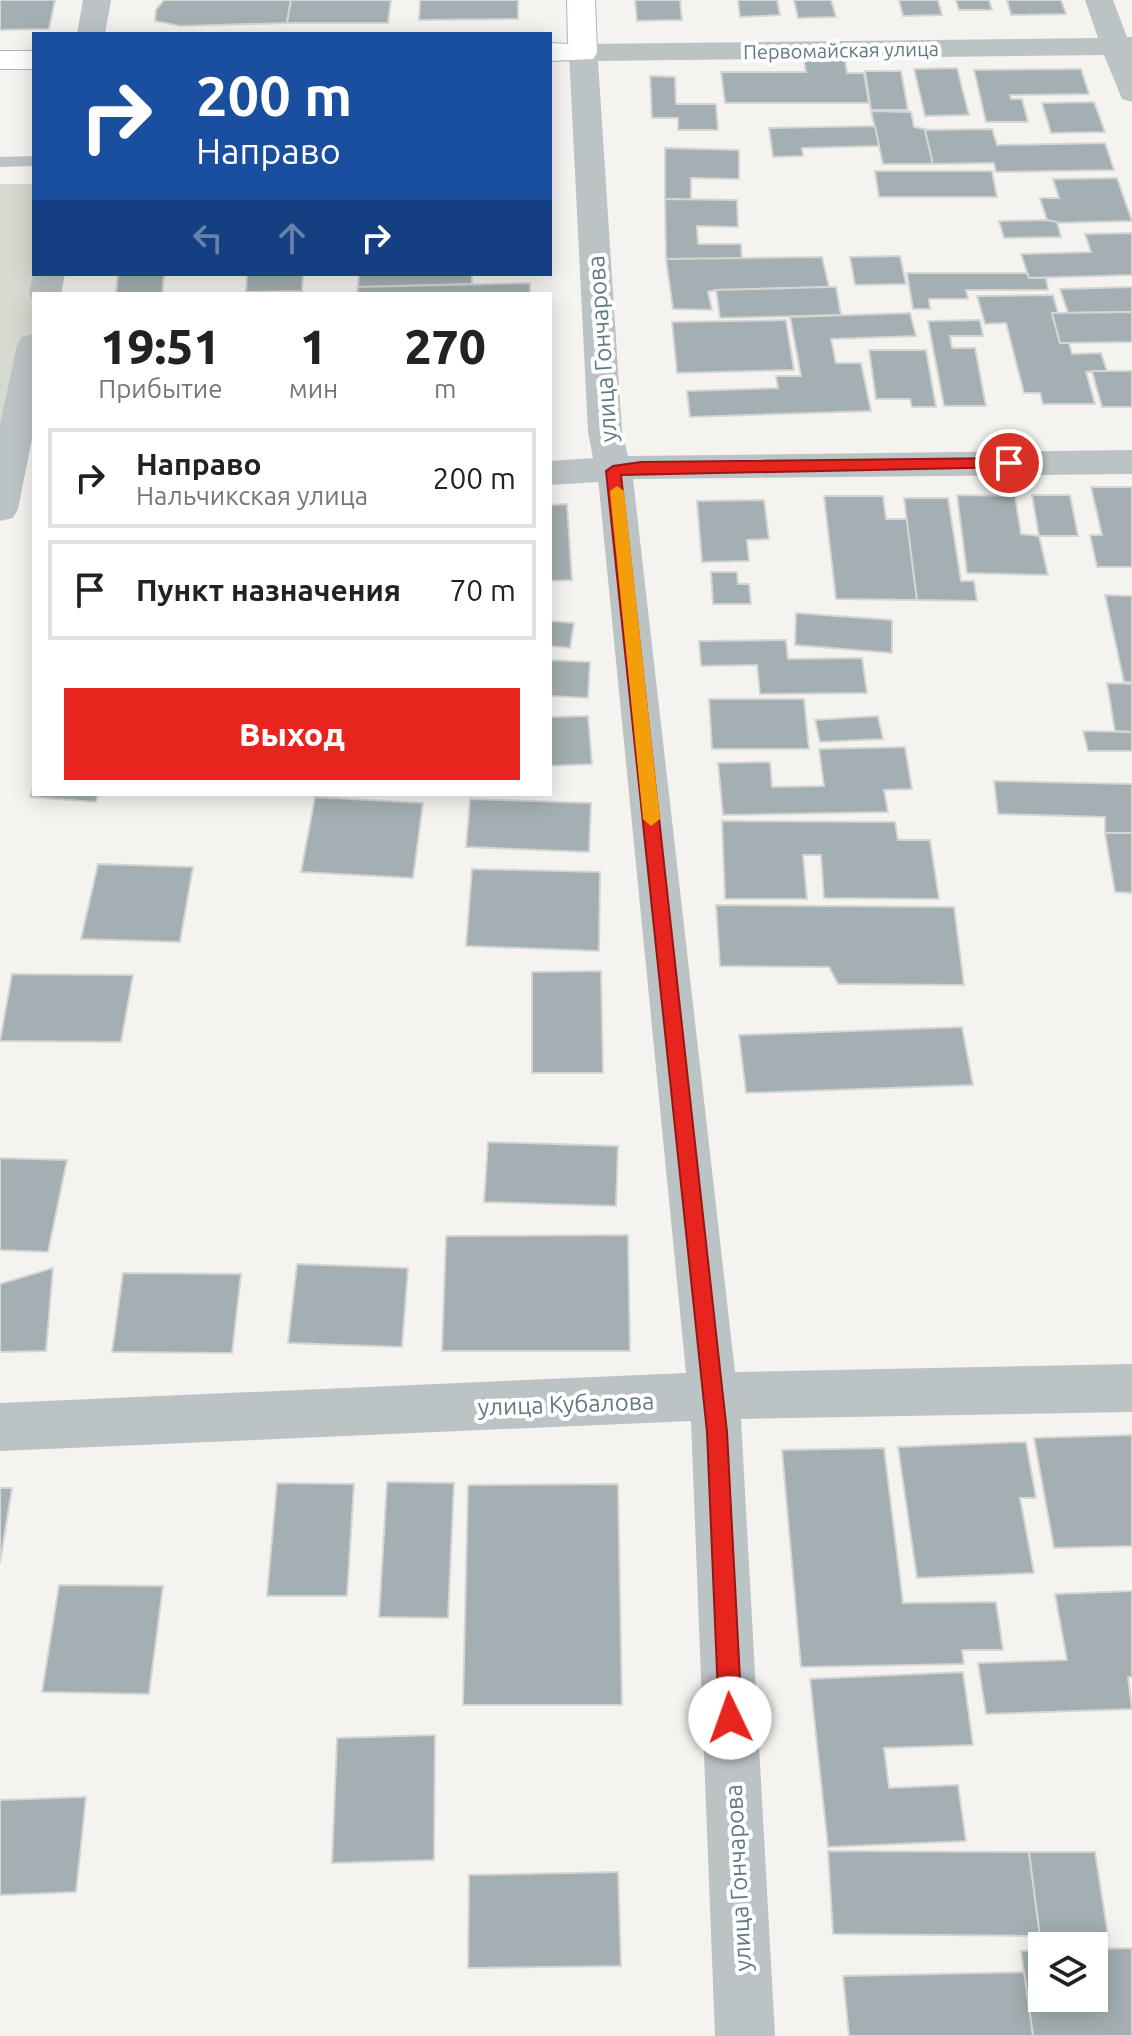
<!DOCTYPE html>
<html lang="ru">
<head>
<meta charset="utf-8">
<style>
  :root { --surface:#fff; --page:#f6f6f6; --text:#222; --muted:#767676; --line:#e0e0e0; --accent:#e7241d }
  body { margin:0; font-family:Ubuntu,sans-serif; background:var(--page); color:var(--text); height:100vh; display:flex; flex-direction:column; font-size:30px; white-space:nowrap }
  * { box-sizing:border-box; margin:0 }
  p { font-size:26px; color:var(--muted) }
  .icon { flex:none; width:44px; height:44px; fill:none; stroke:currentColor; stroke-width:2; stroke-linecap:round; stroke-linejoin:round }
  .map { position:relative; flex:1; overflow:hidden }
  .sheet { position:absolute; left:32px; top:292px; width:520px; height:504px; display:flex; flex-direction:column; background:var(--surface); border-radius:0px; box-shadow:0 4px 20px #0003 }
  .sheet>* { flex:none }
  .banner { position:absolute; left:32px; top:32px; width:520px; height:244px; border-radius:0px; box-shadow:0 4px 20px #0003; background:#1a4fa0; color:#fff; overflow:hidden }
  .buttons { position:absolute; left:1028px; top:1932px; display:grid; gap:16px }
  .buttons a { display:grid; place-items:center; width:80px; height:80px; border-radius:0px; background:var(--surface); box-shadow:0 4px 20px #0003; font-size:40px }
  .pin { position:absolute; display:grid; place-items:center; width:68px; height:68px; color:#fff; margin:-34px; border:4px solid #fff; border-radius:50%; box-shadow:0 2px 8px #0007 }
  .me { position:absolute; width:88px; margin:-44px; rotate:357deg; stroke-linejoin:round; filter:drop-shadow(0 0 6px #0008) }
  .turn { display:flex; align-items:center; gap:28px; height:168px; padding:0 32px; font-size:36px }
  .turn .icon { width:104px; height:104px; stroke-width:2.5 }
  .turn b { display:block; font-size:56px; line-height:68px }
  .lanes { display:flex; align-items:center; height:76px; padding:0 32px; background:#0003; justify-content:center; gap:40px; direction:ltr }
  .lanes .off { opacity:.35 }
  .eta { display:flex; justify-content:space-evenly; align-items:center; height:136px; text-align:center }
  .eta b { font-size:48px; font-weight:800; line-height:56px }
  .primary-button { display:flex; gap:16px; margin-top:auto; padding:16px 32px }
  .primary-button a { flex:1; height:92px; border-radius:0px; background:var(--accent); color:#fff; font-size:32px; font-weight:800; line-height:92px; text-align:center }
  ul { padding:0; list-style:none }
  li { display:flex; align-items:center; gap:24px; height:100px; margin:0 16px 12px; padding:0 16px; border:4px solid var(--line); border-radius:0px }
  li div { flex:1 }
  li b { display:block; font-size:30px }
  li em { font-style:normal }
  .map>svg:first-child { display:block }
</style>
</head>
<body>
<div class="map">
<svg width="1132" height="2036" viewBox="0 0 1132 2036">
  <rect width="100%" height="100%" fill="#f4f3f0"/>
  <path fill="#d5d9cf" d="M0,184H34V359L0,517Z"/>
  <g fill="#a3afb2" stroke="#d5d5d3" stroke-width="2">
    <path d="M0,0H55L49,29L0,30Z"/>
    <path d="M164,0H291L287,23L180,26L155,21L156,10Z"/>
    <path d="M291,0H391L388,23H287Z"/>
    <path d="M420,0H518V19L419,20Z"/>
    <path d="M635,0H680L682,20L637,21Z"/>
    <path d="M738,0H777L780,15L740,17Z"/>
    <path d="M794,0H831L836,17L798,18Z"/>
    <path d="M899,0H938L942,15L903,16Z"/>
    <path d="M956,0H989L992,10H959Z"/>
    <path d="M1007,0H1061L1066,14L1011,15Z"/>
    <path d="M845,60L847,73H864L869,103H725L721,72H806L804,61Z"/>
    <path d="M957,68L969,115L925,116L914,69Z"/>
    <path d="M1081,69L1089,94L1010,95L1011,99H1022L1028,122H986L974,70Z"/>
    <path d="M865,71H901L908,110H871Z"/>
    <path d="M650,76L675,77L676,104H716L718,130H678V118H652Z"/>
    <path d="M1094,102L1105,132L1051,133L1042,103Z"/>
    <path d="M871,111L911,112L914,127L929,130H925L933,164H883Z"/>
    <path d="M875,126L879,146L802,148L803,156L773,157L769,128Z"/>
    <path d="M992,129L997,145L1105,143L1114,170L996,172L994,163L933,164L925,130Z"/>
    <path d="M665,148L739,150V179L691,178V200L665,199Z"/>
    <path d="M875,171H992L997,197H879Z"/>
    <path d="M1117,178L1132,221L1048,223L1040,198H1059L1053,179Z"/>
    <path d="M665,199L737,200L738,227L697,226L698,244H741L742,260L666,259Z"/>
    <path d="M1047,220L1057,222L1061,237L1004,238L999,221Z"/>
    <path d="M1132,233V275L1029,278L1021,254L1091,252L1085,234Z"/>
    <path d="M900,256L906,284L855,285L850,257Z"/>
    <path d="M822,257L829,287L716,290L708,292L712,310L673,309L666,259Z"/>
    <path d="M907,273H1027L1029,278H1046L1048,290H966L968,299H929L930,309H913Z"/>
    <path d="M118,274H164L162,294H116Z"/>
    <path d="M247,274H303L302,291L246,292Z"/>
    <path d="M359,274H472V284L358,287Z"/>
    <path d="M530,283V294H357L358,287Z"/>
    <path d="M829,287H836L841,315L720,318L716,290Z"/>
    <path d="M1132,287V312L1068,313L1060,289Z"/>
    <path d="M1053,295L1058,313H1052L1060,343H1069L1072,354L1101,353L1107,371L1086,372L1095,404H1043L1040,393H1024L1006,323L985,324L977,296Z"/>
    <path d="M1132,312V342L1060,343L1052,313Z"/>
    <path d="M910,313L916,336L831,339L836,363H861L871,411L690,417L687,391L778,388L776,376H801L790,317Z"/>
    <path d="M786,320L794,370L677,373L672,322Z"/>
    <path d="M980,320L983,336H950L952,348H975L986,406H944L928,321Z"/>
    <path d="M869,350H926L936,407H912L910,399H876Z"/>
    <path d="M1092,371H1132V407H1102Z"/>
    <path d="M1091,487H1132V567H1097L1090,535H1102Z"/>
    <path d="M957,495L1015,496L1021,534L1039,536L1048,575L967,573Z"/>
    <path d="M1032,495H1070L1078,536H1039Z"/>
    <path d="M824,496H883L886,519H907L917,600L836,599Z"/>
    <path d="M904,498H948L961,581H974L977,601L917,600Z"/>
    <path d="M764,500L769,539L747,540L749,561L702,562L697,501Z"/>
    <path d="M567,504L572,580L550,581V505Z"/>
    <path d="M711,572H737L738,584H749L751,604H713Z"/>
    <path d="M1105,595L1132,596V682H1124Z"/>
    <path d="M796,613L892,620V653L795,645Z"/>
    <path d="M550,621L574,623L570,648L550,646Z"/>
    <path d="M786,640L788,659L862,658L867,693L760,694L757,665L701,666L699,641Z"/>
    <path d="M550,660L590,662L588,698L550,696Z"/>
    <path d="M1107,683L1132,684V732L1115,731Z"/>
    <path d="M709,699H804L809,749H712Z"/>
    <path d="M588,716L592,764L550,766V717Z"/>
    <path d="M878,716L883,739L820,742L815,720Z"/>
    <path d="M1083,731L1132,732V751H1088Z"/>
    <path d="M905,747L912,789L884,790L888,812L723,815L718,763L770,762L772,787L824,786L819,749Z"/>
    <path d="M994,781L1132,784V833H1105V817L998,814Z"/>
    <path d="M34,784V794H98L96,802L30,797Z"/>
    <path d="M315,797L423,803L413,878L301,872Z"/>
    <path d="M470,799L591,803L589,852L466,847Z"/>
    <path d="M722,821L895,822L898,840H930L939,899L824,898L821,855H803L807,899H725Z"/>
    <path d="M1105,833H1132V893L1115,892Z"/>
    <path d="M98,864L193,867L180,942L81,939Z"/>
    <path d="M472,869L600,872L599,951L466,946Z"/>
    <path d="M716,905L954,907L964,985L838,984L829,967L720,966Z"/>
    <path d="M601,971L603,1073H532V972Z"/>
    <path d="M12,974L133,975L121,1042L0,1041Z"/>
    <path d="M962,1027L973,1085L746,1093L739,1035Z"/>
    <path d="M488,1142L618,1146L616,1206L484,1202Z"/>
    <path d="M0,1158L67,1160L48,1252L0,1250Z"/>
    <path d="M628,1235L630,1351H442L446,1236Z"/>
    <path d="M297,1264L408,1268L402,1347L288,1343Z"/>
    <path d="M53,1268L46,1351L0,1352V1284Z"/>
    <path d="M123,1273L241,1274L232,1353L112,1352Z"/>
    <path d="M1132,1435V1546L1054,1548L1034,1438Z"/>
    <path d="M1026,1442L1036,1498H1020L1034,1573L917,1578L898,1447Z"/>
    <path d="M884,1448L903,1603L996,1602L1003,1650H962L964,1664L801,1667L782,1450Z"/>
    <path d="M387,1482L454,1483L448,1618L379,1617Z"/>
    <path d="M277,1483L354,1484L347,1596H267Z"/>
    <path d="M618,1484L622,1705H463L468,1485Z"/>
    <path d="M0,1488H12L0,1563Z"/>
    <path d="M59,1585L163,1586L149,1694L42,1692Z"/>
    <path d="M1132,1591V1677H1128L1132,1709L986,1714L978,1663L1067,1660L1055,1594Z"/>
    <path d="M963,1672L973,1745L884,1748L889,1788L958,1785L966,1841L828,1847L810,1679Z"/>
    <path d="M435,1735L434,1860L332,1863L337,1738Z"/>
    <path d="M86,1797L76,1892L0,1895V1800Z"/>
    <path d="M828,1851L1029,1852L1040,1936L833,1934Z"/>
    <path d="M1029,1852H1095L1108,1935L1040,1936Z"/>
    <path d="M618,1872L621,1966L468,1968L469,1875Z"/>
    <path d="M1132,1948V2036H1033L1021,1951L1042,1950V1998H1094V1949Z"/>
    <path d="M1024,1972L1033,2036H849L843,1976Z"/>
  </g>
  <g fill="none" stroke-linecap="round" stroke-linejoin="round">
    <g stroke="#acb5b8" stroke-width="2">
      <g id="secondary">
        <path d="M567,0H595L597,53L593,59L550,61V43L568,44Z"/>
        <rect x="0" y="51" width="34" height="18"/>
      </g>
    </g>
    <path fill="#bcc3c5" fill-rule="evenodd" d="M34,156V166L0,167V157Z"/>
    <g fill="#bcc3c5" fill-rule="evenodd">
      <path d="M83,0H111L105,34H77Z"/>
      <path d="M1085,0H1113L1127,37H1132V102L1122,99L1104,55L598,61L622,432L628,456L1132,450V474L633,479L735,1372L1132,1364V1412L741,1419L775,2036H715L691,1421L0,1451V1403L686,1373L599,488L598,482L550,485V461L593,458L588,432L569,53L573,47L583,44L1098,38Z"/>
      <path d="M34,272L65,274L61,294H34L33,301L29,294Z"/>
      <path d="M34,334V429L18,509L13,518L0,521V425L17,345L22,337Z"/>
    </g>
    <use href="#secondary" fill="#fff" fill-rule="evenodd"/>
  </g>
  <path fill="#e7241d" stroke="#961713" stroke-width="2" d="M1009,458L1014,460V467L621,475L727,1432L742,1718L738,1726L730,1729L722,1726L719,1718L707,1432L606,471L613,466L641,462Z"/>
  <path fill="#f59e0b" d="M617,486L624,491L660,819L651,826L643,819L610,491Z"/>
  <g text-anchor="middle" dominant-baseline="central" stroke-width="8" stroke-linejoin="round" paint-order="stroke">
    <g font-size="20" fill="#627a82" stroke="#fff">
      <text transform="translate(841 50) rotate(-1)">Первомайская улица</text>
    </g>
    <g font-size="24" fill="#627a82" stroke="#fff">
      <text transform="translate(602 349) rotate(-94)">улица Гончарова</text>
      <text transform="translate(566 1404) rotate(-2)">улица Кубалова</text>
      <text transform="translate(738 1878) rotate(-93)">улица Гончарова</text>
    </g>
  </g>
</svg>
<div class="buttons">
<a><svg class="icon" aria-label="layers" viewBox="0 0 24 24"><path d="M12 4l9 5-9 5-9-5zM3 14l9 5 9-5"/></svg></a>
</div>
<div class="pin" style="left:1009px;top:463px;background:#d93025"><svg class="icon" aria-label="arrive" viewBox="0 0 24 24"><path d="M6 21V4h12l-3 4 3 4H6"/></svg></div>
<svg class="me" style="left:730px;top:1718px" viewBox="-20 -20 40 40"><circle r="19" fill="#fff"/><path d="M0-13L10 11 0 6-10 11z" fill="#e7241d"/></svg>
<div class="banner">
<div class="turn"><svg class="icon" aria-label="right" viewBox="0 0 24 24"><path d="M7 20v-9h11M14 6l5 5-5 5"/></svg><div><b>200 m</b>Направо</div></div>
<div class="lanes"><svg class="icon off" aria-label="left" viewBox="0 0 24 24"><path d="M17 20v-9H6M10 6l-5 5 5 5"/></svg><svg class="icon off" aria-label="ahead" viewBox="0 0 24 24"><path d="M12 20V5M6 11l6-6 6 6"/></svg><svg class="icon" aria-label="right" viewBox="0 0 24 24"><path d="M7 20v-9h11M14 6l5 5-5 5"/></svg></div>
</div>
<section class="sheet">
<div class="eta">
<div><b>19:51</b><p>Прибытие</p></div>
<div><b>1</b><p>мин</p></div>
<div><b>270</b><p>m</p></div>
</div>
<ul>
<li><svg class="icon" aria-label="right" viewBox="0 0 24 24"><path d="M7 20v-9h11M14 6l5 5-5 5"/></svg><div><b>Направо</b><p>Нальчикская улица</p></div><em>200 m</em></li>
<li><svg class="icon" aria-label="arrive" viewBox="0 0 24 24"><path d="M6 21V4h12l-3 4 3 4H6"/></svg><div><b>Пункт назначения</b></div><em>70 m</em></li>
</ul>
<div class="primary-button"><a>Выход</a></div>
</section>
</div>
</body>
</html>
